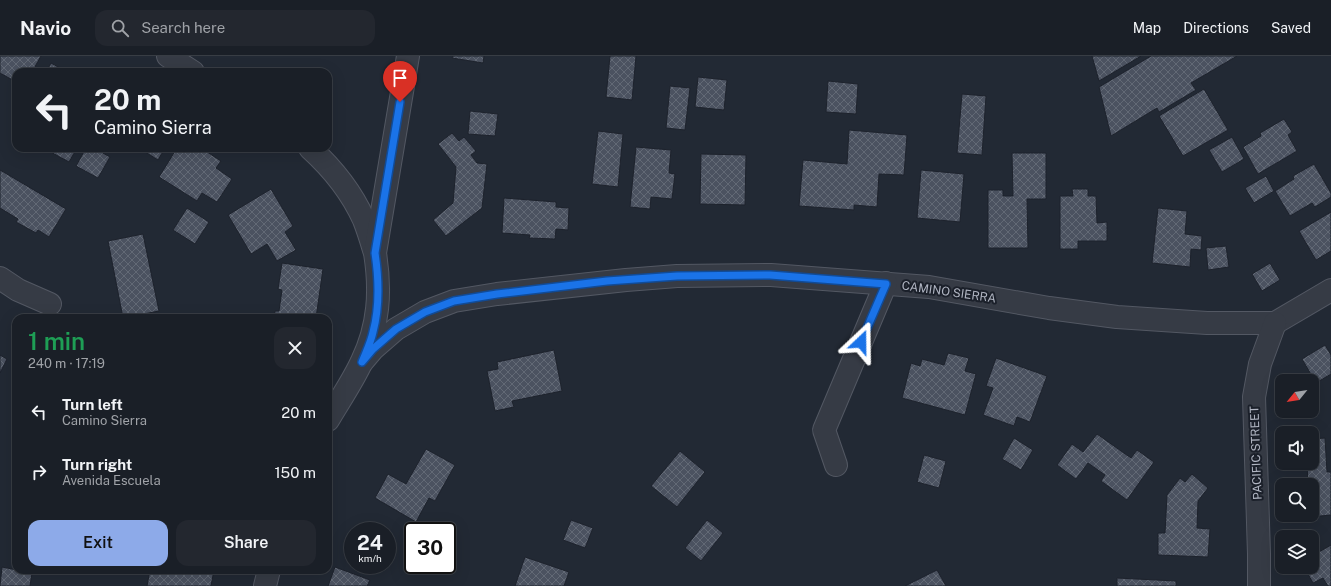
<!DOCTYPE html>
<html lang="en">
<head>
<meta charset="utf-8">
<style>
  :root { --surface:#1a1f27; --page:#23272f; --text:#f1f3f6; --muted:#9fa2a7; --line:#383d44; --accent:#8daae9 }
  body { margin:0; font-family:"Public Sans",sans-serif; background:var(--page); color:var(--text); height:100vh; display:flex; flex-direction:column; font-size:15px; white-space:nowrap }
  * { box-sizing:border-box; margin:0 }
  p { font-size:13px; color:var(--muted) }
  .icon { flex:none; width:22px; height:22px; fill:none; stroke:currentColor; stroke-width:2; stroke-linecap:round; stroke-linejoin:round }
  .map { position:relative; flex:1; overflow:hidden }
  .side { position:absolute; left:12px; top:258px; width:320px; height:260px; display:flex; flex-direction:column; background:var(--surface); border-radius:12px; box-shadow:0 4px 16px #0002,0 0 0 1px var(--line) }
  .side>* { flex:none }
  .hud { position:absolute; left:12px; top:12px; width:320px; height:84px; border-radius:12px; box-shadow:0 4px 16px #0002,0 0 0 1px var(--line); background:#1a1f27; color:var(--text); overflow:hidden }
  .needle { width:26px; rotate:240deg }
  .tools { position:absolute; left:1275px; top:318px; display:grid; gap:8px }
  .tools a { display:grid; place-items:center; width:44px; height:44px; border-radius:8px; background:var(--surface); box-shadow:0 4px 16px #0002,0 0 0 1px var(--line); font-size:20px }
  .speed { position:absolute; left:344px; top:466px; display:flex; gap:8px; font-size:20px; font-weight:700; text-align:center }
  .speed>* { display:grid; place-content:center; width:52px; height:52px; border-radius:50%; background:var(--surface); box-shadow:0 4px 16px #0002,0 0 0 1px var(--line); line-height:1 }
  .speed small { font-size:10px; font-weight:400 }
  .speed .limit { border:2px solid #111; border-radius:6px; background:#fff; color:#111 }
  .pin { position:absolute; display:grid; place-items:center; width:34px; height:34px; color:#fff; margin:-41px -17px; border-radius:50% 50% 50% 0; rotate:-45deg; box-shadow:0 0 4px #0007 }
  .pin .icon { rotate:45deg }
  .me { position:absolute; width:44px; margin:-22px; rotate:23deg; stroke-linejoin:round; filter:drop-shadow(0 0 3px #0008) }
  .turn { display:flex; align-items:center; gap:14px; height:84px; padding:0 16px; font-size:18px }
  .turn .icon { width:52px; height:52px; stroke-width:2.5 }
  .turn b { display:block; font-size:28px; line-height:34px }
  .round { display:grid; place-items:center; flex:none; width:42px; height:42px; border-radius:12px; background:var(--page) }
  .overview { display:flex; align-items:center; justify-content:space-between; height:68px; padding:0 16px }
  h1 { font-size:24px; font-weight:600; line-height:30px; color:#1e9e55 }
  .primary-button { display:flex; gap:8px; margin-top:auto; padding:8px 16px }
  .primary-button a { flex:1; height:46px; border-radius:12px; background:var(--accent); color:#111; font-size:16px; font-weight:600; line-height:46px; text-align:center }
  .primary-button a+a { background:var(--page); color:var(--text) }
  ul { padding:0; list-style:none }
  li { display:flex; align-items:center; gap:12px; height:60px; padding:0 16px }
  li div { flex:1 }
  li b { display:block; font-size:15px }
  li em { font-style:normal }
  header { display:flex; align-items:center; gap:24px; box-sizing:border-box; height:56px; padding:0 20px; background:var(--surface); border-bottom:1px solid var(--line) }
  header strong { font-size:19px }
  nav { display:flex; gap:22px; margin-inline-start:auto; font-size:14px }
  .search { width:280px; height:36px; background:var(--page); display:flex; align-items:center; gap:10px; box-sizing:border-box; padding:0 14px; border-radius:12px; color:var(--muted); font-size:15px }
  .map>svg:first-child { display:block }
</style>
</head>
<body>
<header>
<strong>Navio</strong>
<div class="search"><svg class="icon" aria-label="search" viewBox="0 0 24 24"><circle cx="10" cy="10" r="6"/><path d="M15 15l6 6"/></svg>Search here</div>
<nav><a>Map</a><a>Directions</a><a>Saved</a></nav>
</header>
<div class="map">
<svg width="1331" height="530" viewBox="0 0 1331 530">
  <defs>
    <pattern id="building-cross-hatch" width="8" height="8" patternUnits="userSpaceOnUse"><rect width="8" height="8" fill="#4b5260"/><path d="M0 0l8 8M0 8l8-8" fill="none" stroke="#626975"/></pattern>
  </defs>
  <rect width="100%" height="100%" fill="#222934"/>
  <g fill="url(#building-cross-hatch)" stroke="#1d222c">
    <path d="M0,0H41L32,16H16V26L0,17Z"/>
    <path d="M453,0H484L483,7L452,2Z"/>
    <path d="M610,0H636L632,44L606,41Z"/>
    <path d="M1092,0H1141L1099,25Z"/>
    <path d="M1151,0H1237L1191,27L1196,34L1159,56L1157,52L1111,80L1099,31Z"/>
    <path d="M51,7L67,16H46Z"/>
    <path d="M698,21L727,24L724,54L695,51Z"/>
    <path d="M828,25L858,28L856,58L826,56Z"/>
    <path d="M670,30L690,32L685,74L666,72Z"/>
    <path d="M1204,33L1228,74L1183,100L1159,60Z"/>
    <path d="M962,38L986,40L982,99L957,97Z"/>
    <path d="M470,55L498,58L495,80L468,78Z"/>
    <path d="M1284,63L1292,76L1288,79L1297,95L1258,118L1243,91L1261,80L1260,77Z"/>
    <path d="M849,74L907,79L904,119L879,118L877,151L854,149V154L799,150L803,104L847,108Z"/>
    <path d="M598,75L623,78L618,131L592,128Z"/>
    <path d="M452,77L459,85L464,81L476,95L471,99L477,107L487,108L482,152L446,180L433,164L453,147L456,111L438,88Z"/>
    <path d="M1232,81L1244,103L1222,116L1209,94Z"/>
    <path d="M636,91L671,94L669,117L675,118L672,143L651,141L650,153L630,151Z"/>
    <path d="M48,92H77L69,106L47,94Z"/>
    <path d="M86,92H94L110,101L98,122L76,110Z"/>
    <path d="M139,92H165L158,104Z"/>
    <path d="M177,92H201L221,105L216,112L232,123L217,146L202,137L197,145L159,121Z"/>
    <path d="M1012,97H1046V143H1027L1028,192H988V134H1003V140H1013Z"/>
    <path d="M701,98L746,99L745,149L700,148Z"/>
    <path d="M1314,108L1331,137V141L1315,151L1312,147L1290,160L1275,135L1294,123L1293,120Z"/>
    <path d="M0,114L66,153L49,181L38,174L36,177L16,166L18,163L0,152Z"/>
    <path d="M921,114L964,118L960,166L917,162Z"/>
    <path d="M1266,120L1274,135L1254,147L1245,132Z"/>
    <path d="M271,133L293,170L285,176L296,194L277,205L267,188L251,198L228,159Z"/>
    <path d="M1072,133H1088V140H1096L1097,167L1107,166V185H1078V193H1060V140H1073Z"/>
    <path d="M504,142L556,146V151L569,152L568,174L556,173L555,183L529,182L530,179L502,177Z"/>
    <path d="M187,152L209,166L195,188L173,174Z"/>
    <path d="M1158,152L1187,155L1185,178L1202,180L1201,194L1191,193L1190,211L1152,207Z"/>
    <path d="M1331,156V195L1316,204L1299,175Z"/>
    <path d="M143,178L159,255L123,262L108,185Z"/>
    <path d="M1226,190L1229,211L1208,214L1206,192Z"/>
    <path d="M282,207L323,213L316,262H274L275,255H279L282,234L278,233Z"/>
    <path d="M1270,207L1280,224L1262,235L1252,218Z"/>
    <path d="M1325,289L1331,299V318L1316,327L1302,303Z"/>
    <path d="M554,294L562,335L512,345L514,351L495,355L487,315L498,313L497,306Z"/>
    <path d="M948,297L969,302L965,315L976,318L965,359L902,342L911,307L920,310L922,303L944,309Z"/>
    <path d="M0,299L7,303L0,317Z"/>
    <path d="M996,302L1047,320L1030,366L1017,361L1014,370L983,359L993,332L986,330Z"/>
    <path d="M1097,378L1131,402L1137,394L1154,406L1127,444L1101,425L1105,419L1088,407L1076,423L1057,409L1072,388L1083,396Z"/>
    <path d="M1014,382L1033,394L1021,414L1002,403Z"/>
    <path d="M1325,382L1327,416H1331V459L1310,461V459H1312V429H1308L1307,407H1312V383Z"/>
    <path d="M426,393L455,409L435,445L429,442L416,466L375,442L388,418L406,428Z"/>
    <path d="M680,395L705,416L677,451L651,430Z"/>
    <path d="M924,399L946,405L939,432L917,426Z"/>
    <path d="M1192,418L1208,432L1198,445L1197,472L1210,473L1208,501L1158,499V477H1165L1167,439L1180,422L1185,426Z"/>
    <path d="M571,464L593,472L585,492L563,484Z"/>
    <path d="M707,464L723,477L701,505L685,492Z"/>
    <path d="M1331,489V530H1328L1323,522L1313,527L1304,511H1312V500Z"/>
    <path d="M525,501L569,516L564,530H515Z"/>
    <path d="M2,511L32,517L30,530H0Z"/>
    <path d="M335,511L370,524L367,530H328Z"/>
    <path d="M150,514H160L171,516V514H214L211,530H147Z"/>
    <path d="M937,514L946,530H905Z"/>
    <path d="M1117,522L1176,525V530H1117Z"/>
  </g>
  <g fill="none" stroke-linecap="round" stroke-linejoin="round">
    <g stroke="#535863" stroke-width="24">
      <g id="minor">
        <path d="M168,0L193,16"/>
        <path d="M310,92C332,112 352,137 364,164C368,174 371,184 374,194"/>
        <path d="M0,222L18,234L50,248"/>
        <path d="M362,306L373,293L396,273L425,256L454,245L497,238L626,224L677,220L771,219L929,231L1049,252L1117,261L1207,267H1275L1331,234"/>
        <path d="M328,364C339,345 353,325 362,305C379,270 381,235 375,197L408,0"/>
        <path d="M836,409L824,374L886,227"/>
        <path d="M265,530L269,514"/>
        <path d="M1259,530V498L1254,341L1260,308L1275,267"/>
      </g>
    </g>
    <use href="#minor" stroke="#363b45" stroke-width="22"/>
  </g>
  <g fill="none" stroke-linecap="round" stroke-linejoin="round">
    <g stroke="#114b97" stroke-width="10">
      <path id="route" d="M400,46L375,197C379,224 380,250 373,276C371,286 366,296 362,306L373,293L396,273L425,256L454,245L497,238L607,225L677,220L770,219L886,228L861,286"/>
    </g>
    <use href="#route" stroke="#1a73e8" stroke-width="7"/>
  </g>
  <g text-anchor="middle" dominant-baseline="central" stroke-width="4" stroke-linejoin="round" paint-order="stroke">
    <g font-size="12" fill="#b0b5c2" stroke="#1b202a">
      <text transform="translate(949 236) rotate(8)">CAMINO SIERRA</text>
      <text transform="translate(1256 397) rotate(-92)">PACIFIC STREET</text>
    </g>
  </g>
</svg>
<div class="tools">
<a><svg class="needle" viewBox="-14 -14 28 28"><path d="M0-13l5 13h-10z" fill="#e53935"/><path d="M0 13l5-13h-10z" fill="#9fa2a7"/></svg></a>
<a><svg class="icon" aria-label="sound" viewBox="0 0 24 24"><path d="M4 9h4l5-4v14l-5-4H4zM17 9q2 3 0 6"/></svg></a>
<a><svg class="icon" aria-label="search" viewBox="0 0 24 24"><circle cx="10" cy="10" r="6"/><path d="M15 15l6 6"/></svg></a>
<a><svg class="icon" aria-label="layers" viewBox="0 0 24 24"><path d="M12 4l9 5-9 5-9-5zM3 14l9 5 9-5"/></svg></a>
</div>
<div class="speed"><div>24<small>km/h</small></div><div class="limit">30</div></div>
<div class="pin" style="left:400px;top:46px;background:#d93025"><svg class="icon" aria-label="arrive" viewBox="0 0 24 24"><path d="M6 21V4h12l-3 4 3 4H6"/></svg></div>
<svg class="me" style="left:861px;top:286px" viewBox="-20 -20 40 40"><path d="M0-17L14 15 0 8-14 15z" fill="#1a73e8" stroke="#fff" stroke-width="4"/></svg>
<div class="hud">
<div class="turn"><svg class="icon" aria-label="left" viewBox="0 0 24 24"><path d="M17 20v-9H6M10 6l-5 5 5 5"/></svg><div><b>20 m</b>Camino Sierra</div></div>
</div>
<section class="side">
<div class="overview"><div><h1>1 min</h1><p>240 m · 17:19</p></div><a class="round"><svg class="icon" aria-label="close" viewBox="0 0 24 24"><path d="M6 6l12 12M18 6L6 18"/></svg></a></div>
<ul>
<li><svg class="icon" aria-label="left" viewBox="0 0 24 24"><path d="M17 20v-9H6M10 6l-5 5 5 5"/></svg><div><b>Turn left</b><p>Camino Sierra</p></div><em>20 m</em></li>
<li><svg class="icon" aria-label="right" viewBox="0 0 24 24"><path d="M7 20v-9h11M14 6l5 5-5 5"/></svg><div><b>Turn right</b><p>Avenida Escuela</p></div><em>150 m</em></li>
</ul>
<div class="primary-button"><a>Exit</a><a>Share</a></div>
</section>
</div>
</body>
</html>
